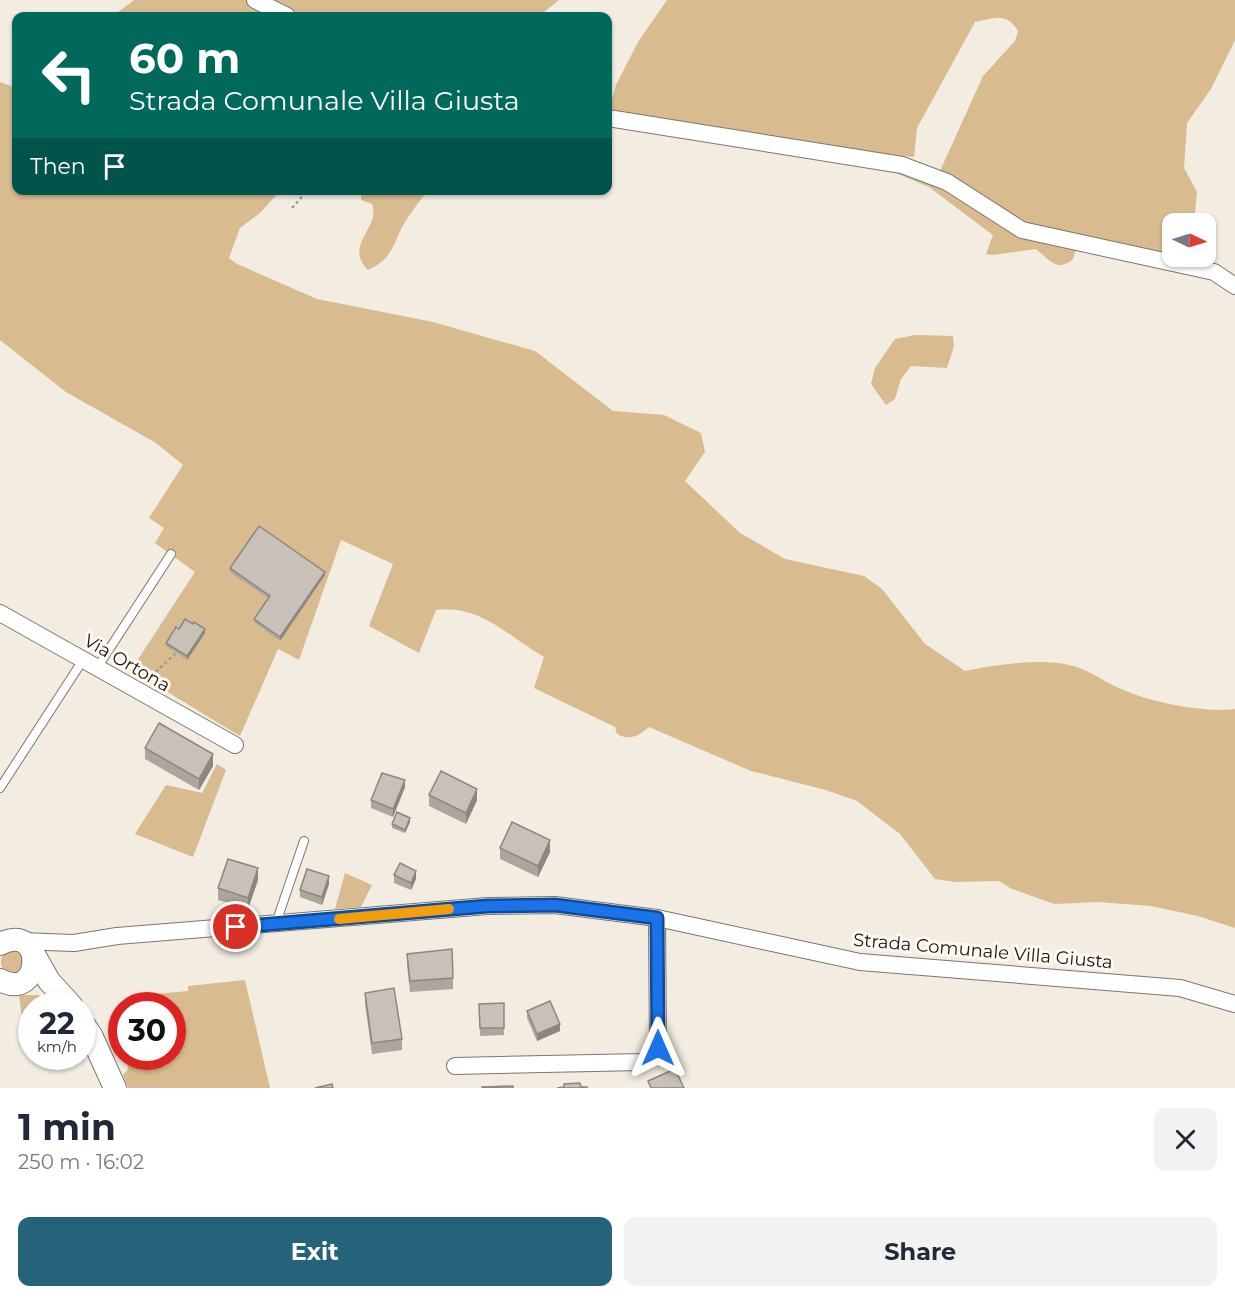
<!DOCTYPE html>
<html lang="en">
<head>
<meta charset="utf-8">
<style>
  :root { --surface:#fff; --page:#f2f2f3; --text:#1f2937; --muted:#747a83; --accent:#246379 }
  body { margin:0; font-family:Montserrat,sans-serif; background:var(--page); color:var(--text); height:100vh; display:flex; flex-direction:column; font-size:22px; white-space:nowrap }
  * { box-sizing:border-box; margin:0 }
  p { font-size:20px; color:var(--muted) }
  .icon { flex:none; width:33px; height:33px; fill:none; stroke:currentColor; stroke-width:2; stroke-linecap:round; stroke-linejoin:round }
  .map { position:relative; height:1088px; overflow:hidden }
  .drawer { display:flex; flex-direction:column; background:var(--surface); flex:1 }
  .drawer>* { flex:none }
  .banner { position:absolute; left:12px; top:12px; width:600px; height:183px; border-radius:12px; box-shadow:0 2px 4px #0004; background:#00695c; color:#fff; overflow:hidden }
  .needle { width:39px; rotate:94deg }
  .buttons { position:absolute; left:1162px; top:213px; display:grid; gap:12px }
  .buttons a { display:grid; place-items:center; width:54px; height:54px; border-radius:12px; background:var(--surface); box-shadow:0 2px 4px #0004; font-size:30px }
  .speed { position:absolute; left:18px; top:992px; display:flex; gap:12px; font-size:30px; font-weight:700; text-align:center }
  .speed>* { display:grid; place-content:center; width:78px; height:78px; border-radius:50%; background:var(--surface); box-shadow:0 2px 4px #0004; line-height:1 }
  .speed small { font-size:15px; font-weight:400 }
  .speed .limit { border:9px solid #d22; background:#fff; color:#111 }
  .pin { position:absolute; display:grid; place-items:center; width:51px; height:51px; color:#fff; margin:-26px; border:3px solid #fff; border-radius:50%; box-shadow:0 2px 6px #0007 }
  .me { position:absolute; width:66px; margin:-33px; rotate:0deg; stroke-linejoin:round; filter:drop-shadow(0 0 4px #0008) }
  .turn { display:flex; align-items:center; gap:21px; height:126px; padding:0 18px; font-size:27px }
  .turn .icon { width:78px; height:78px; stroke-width:2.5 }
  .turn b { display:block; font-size:42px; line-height:51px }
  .then { display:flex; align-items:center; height:57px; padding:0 18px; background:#0003; gap:12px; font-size:22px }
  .round { display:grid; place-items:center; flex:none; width:63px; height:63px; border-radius:12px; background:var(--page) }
  .headline { display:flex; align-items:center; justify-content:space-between; height:102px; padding:0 18px }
  h1 { font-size:36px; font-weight:700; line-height:45px }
  .cta { display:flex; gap:12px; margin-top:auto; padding:12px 18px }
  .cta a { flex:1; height:69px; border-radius:12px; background:var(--accent); color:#fff; font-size:24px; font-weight:700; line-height:69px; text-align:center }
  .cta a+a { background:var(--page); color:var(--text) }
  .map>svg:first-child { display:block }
</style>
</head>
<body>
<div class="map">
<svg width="1235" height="1088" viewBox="0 0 1235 1088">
  <rect width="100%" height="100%" fill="#f2ece1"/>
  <g fill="#d8bb8f">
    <path d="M134,0H248L279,16H113Z"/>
    <path d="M271,0H559L539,16H301Z"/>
    <path d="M667,0H1235V40L1211,89L1187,123L1184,168L1197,192L1194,223L1173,224V256L1025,227L940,171L983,76L1015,41L1018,31C1007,12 994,18 975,22L917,128L914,157L833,150L608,113L616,85L638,42Z"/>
    <path d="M0,82L16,88V190L280,191L260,213L240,228L229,258L237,264L317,299L433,322L535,351L613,411L664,415L701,433L705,452L685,481L740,533L785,559L864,576L882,589L925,644L965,671C995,665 1039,658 1069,665C1086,668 1103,681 1119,688C1149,702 1202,713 1235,709V928L1198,916L1151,906L1098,902L1054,904L1010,888L999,881L956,882L935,879L900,834L857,801L826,790L751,771L649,727C638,736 630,741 617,734L615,727L534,688L544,657C509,637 480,604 436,610L419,653L369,626L393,564L341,540L299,660L278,649L240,736L131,670L195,572L155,543L164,528L149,518L183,465L156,443L66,392L0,340Z"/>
    <path d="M874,164L919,174L969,201L1001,227L1076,249L1073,259C1058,273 1048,259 1036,249L993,255L986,254L993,235L929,187Z"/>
    <path d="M362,191H428C420,200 412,211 405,222C392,244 395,257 368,270C343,245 381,228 372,204L361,200Z"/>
    <path d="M915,335L953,336L954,346L947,368L911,366L901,379L895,399L886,405L871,384L875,368L895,339Z"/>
    <path d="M217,764L226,770L193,857L135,834L166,785L202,793Z"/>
    <path d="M345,873L372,885L361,907L335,909Z"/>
    <circle cx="12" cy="962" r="11"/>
    <path d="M245,980L270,1088H128L123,1075L128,1069L126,1056H172V1005H134L133,1002L155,1001V994L188,991V986Z"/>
    <path d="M19,995H39L54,1005H32L31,1029L24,1033Z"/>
  </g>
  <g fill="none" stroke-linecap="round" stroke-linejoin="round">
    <g stroke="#7c766c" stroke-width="10">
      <g id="lane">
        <path d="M97,668L171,554"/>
        <path d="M0,788L83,660"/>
        <path d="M276,923L304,841"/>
      </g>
    </g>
    <g stroke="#7c766c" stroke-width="18">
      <g id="street">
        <path d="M255,0L287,16"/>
        <path d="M608,118L902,165L947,182L1022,230L1214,272L1235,286"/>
        <path d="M0,613L235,745"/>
        <path d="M20,941L74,943L117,936L488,906L555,905L657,918L860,962L1180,988L1235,1004"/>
        <path d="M455,1066L642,1062L654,1057L658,1048L657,918"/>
      </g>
    </g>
    <g stroke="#7c766c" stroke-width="24">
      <g id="secondary">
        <path d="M0,944C46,921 43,1003 0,980"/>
        <path d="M32,951L49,981L71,1005"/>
        <path d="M82,1022L91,1035L115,1088"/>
      </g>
    </g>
    <g stroke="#99948d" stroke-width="2" stroke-dasharray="3 3" stroke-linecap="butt">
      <path d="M292,208L308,190"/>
      <path d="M147,680L176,653"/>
    </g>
    <use href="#lane" stroke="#fff" stroke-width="8"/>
    <use href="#street" stroke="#fff" stroke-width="16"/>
    <use href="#secondary" stroke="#fff" stroke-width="22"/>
  </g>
  <g fill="#aca69d">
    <path d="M230,568L325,575L280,641L254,622V619L268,598L230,572Z"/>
    <path d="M179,629L205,633L187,660L166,646V643Z"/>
    <path d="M145,748L213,766L199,790L145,759Z"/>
    <path d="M405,787L393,817L371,808V800Z"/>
    <path d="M429,795L477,800L466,824L429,806Z"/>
    <path d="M410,822L405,833L392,828V824Z"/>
    <path d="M500,848L550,852L538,877L500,859Z"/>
    <path d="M394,875L416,879L411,890L394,883Z"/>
    <path d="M258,880L248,909L218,900V888Z"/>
    <path d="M329,884L322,905L300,897V890Z"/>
    <path d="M407,954L453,978V989L410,992L407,965Z"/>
    <path d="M365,993L402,1039V1050L372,1054L365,1004Z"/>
    <path d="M504,1003V1035L480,1036L479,1004Z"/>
    <path d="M527,1011L560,1031L537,1041L527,1018Z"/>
  </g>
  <g fill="#8c8780">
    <path d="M325,572V575L280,641V637Z"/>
    <path d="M205,629V633L187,660V656Z"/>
    <path d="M213,754V766L199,790V779Z"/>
    <path d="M405,780V787L393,817V809Z"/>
    <path d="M477,789V800L466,824V813Z"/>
    <path d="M410,818V822L405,833V830Z"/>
    <path d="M550,840V852L538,877V866Z"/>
    <path d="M258,868V880L248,909V898Z"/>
    <path d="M416,871V879L411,890V883Z"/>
    <path d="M329,876V884L322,905V897Z"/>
    <path d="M560,1024V1031L537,1041V1034Z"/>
  </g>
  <g fill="#c8c1b7" stroke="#8c8780" stroke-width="1.5">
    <path d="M259,526L325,572L280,637L254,619L270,596L230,568Z"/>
    <path d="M185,619L193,624L194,622L205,629L187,656L166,643L176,627L179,629Z"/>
    <path d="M159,723L213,754L199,779L145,748Z"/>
    <path d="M441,771L477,789L466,813L429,795Z"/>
    <path d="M382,773L405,780L393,809L371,800Z"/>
    <path d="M397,812L410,818L405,830L392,824Z"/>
    <path d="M512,822L550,840L538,866L500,848Z"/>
    <path d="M228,859L258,868L248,898L218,888Z"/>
    <path d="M400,863L416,871L411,883L394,875Z"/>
    <path d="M307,869L329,876L322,897L300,890Z"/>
    <path d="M452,949L453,978L410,981L407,954Z"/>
    <path d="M394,988L402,1039L372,1043L365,993Z"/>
    <path d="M550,1001L560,1024L537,1034L527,1011Z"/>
    <path d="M504,1003V1028H480L479,1004Z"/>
    <path d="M675,1069L684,1088H651L648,1081Z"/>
    <path d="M580,1083L581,1087H587V1088H557L564,1087V1084Z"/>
    <path d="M332,1084L333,1088H315Z"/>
    <path d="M513,1086V1088H482V1087Z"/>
  </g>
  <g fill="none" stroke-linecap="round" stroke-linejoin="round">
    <g stroke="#114b97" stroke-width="15">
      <path id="route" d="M236,927L488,906L555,905L657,918L658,1048"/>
    </g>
    <use href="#route" stroke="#1a73e8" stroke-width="10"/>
    <path stroke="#f59e0b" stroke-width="10" d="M339,919L449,909"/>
  </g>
  <g text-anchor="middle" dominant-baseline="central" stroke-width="6" stroke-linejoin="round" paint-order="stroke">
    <g font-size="18" fill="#191613" stroke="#fff9f1">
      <text transform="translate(127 663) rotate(30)">Via Ortona</text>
      <text transform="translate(983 951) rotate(5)">Strada Comunale Villa Giusta</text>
    </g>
  </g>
</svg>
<div class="buttons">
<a><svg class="needle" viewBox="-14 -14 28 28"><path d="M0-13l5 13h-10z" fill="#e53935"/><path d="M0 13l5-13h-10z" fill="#747a83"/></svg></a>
</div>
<div class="speed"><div>22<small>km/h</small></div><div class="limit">30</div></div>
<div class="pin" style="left:236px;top:927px;background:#d93025"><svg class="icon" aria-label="arrive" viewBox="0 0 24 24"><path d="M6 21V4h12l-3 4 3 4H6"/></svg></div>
<svg class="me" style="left:658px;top:1048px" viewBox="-20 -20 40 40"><path d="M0-17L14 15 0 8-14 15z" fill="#1a73e8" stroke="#fff" stroke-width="4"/></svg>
<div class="banner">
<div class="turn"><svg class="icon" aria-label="left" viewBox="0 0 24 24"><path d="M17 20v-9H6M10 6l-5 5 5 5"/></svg><div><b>60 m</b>Strada Comunale Villa Giusta</div></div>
<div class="then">Then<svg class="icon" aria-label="arrive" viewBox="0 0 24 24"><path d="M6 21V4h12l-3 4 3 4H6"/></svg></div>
</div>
</div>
<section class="drawer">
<div class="headline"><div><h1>1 min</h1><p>250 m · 16:02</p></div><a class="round"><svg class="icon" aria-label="close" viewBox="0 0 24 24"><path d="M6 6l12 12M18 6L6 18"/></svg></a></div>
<div class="cta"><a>Exit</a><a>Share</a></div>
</section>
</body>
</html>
